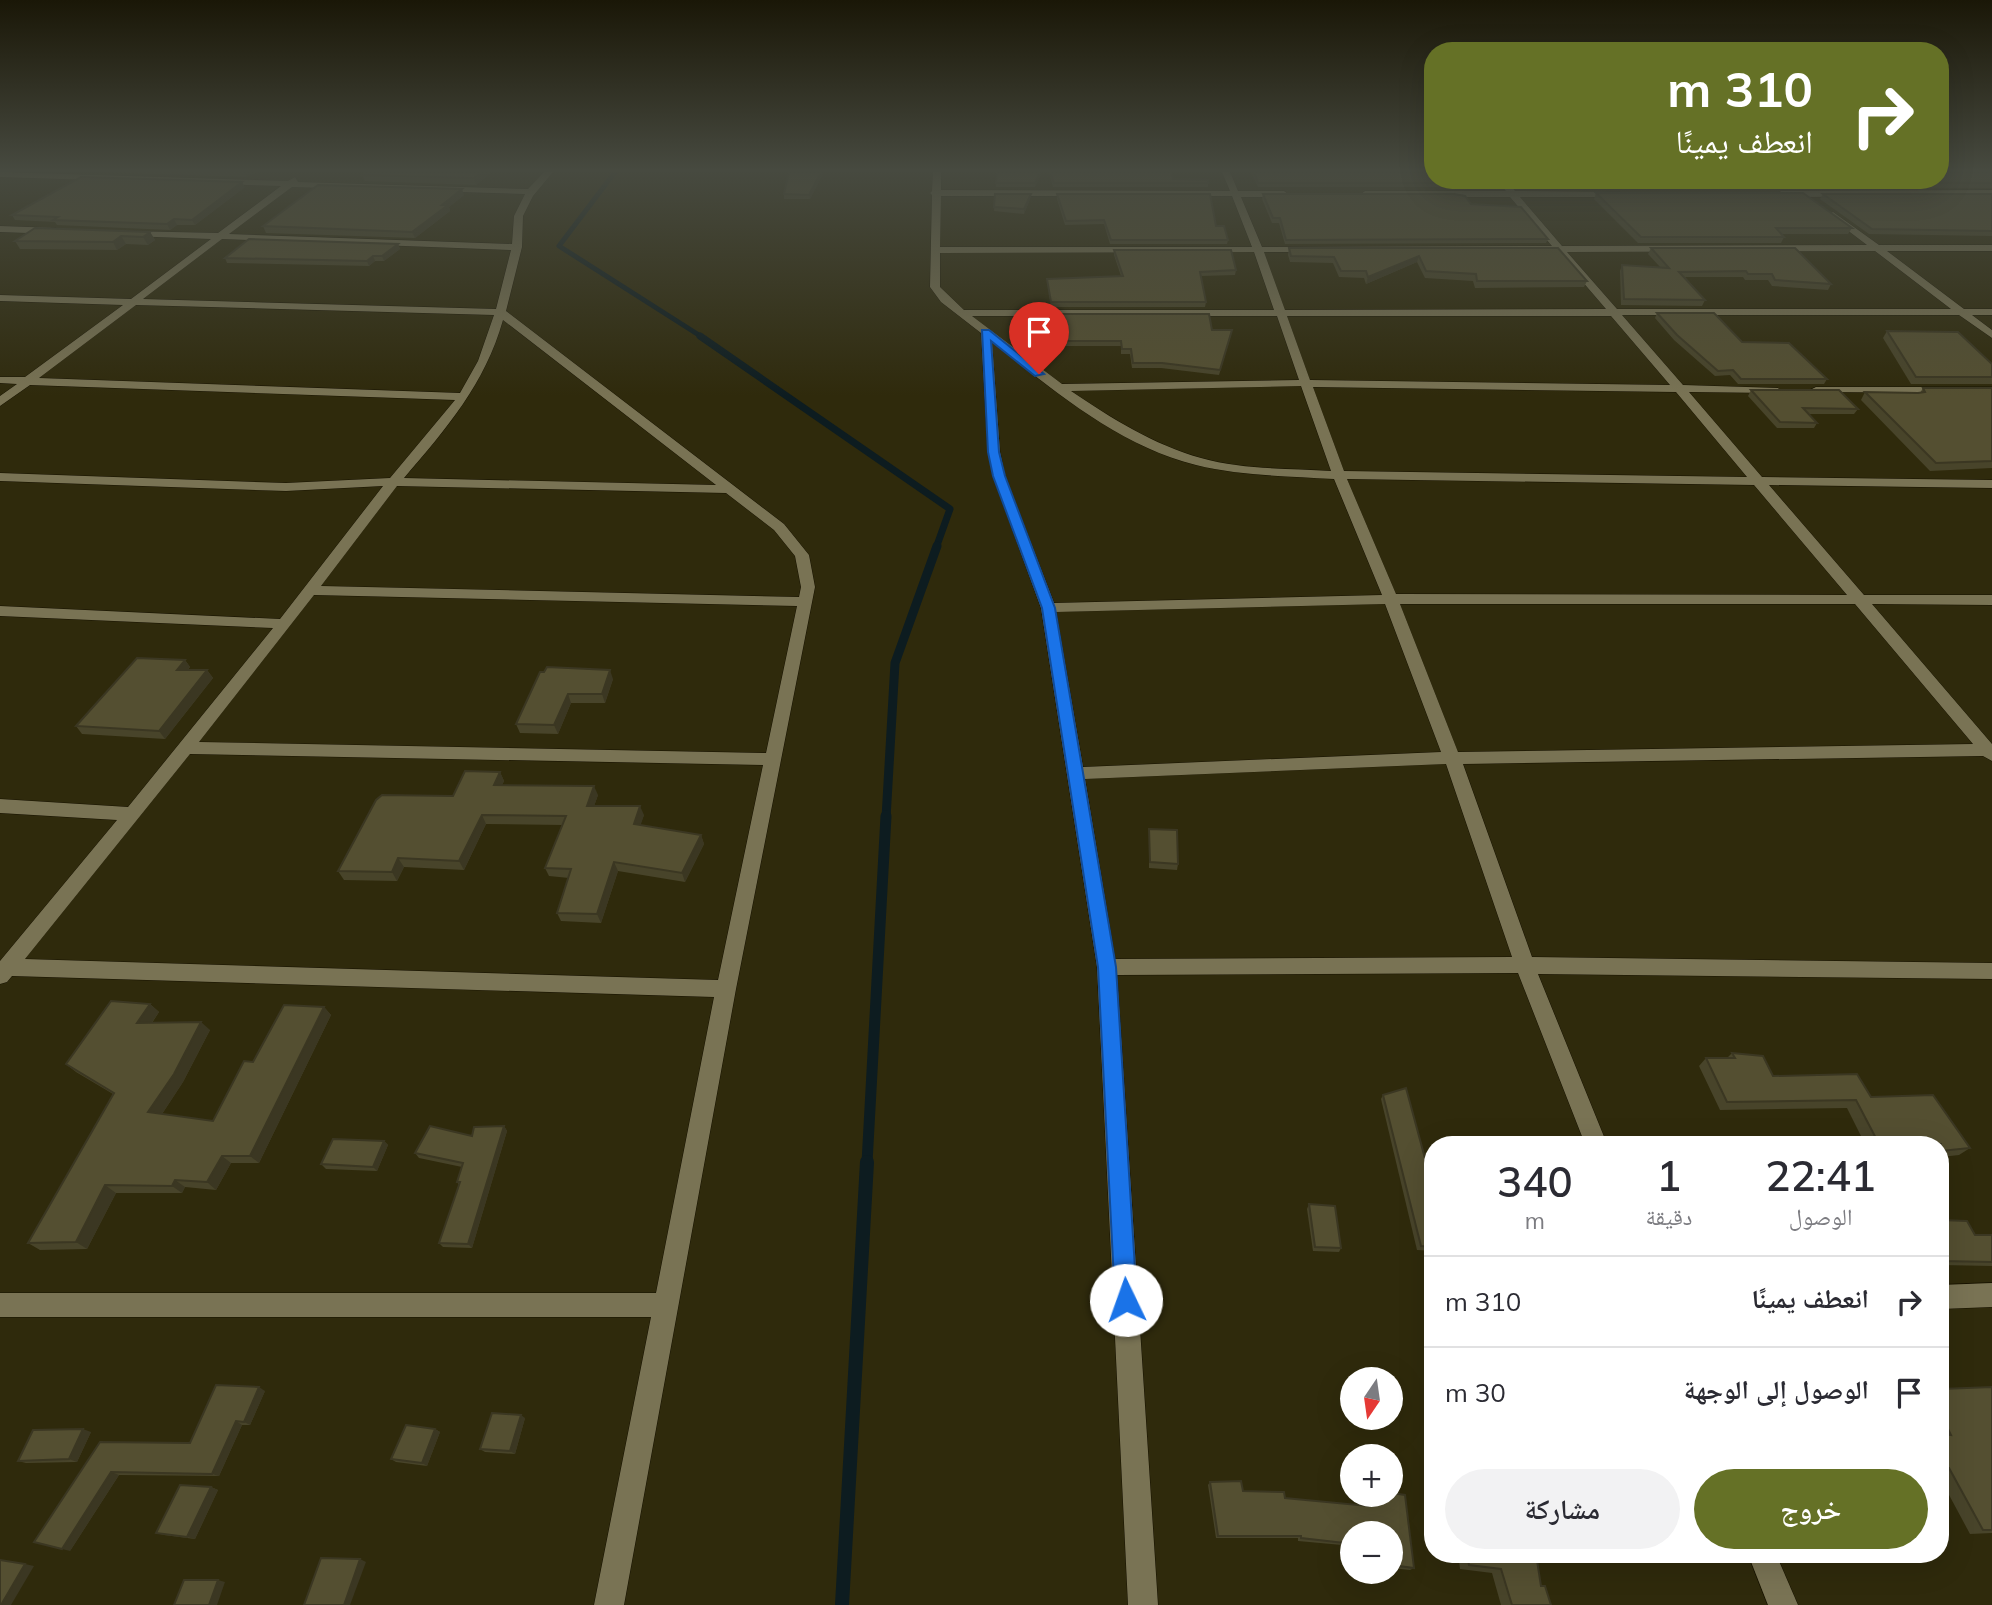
<!DOCTYPE html>
<html lang="ar">
<head>
<meta charset="utf-8">
<style>
  :root { --surface:#fff; --page:#f2f2f3; --text:#2b2b33; --muted:#7c7c81; --line:#e1e1e2; --accent:#657126 }
  body { margin:0; font-family:Mulish,"Noto Naskh Arabic",sans-serif; background:var(--page); color:var(--text); direction:rtl; height:100vh; display:flex; flex-direction:column; font-size:26px; white-space:nowrap }
  * { box-sizing:border-box; margin:0 }
  p { font-size:23px; color:var(--muted) }
  .icon { flex:none; width:38px; height:38px; fill:none; stroke:currentColor; stroke-width:2; stroke-linecap:round; stroke-linejoin:round }
  .map { position:relative; flex:1; overflow:hidden; direction:ltr }
  .details { position:absolute; left:1424px; top:1136px; width:525px; height:427px; display:flex; flex-direction:column; background:var(--surface); border-radius:28px; box-shadow:0 7px 28px #0002; direction:rtl }
  .details>* { flex:none }
  .banner { position:absolute; left:1424px; top:42px; width:525px; height:147px; border-radius:28px; box-shadow:0 7px 28px #0002; direction:rtl; background:#657126; color:#fff; overflow:hidden }
  .needle { width:46px; rotate:193deg }
  .tools { position:absolute; left:1340px; top:1367px; display:grid; gap:14px }
  .tools a { display:grid; place-items:center; width:63px; height:63px; border-radius:50%; background:var(--surface); box-shadow:0 7px 28px #0002; font-size:35px }
  .pin { position:absolute; display:grid; place-items:center; width:60px; height:60px; color:#fff; margin:-72px -30px; border-radius:50% 50% 50% 0; rotate:-45deg; box-shadow:0 0 7px #0007 }
  .pin .icon { rotate:45deg }
  .me { position:absolute; width:77px; margin:-38px; rotate:357deg; stroke-linejoin:round; filter:drop-shadow(0 0 5px #0008) }
  .turn { display:flex; align-items:center; gap:24px; height:147px; padding:0 21px; font-size:32px }
  .turn .icon { width:91px; height:91px; stroke-width:2.5 }
  .turn b { display:block; font-size:49px; line-height:60px }
  .eta { display:flex; justify-content:space-evenly; align-items:center; height:119px; text-align:center }
  .eta b { font-size:42px; font-weight:600; line-height:49px }
  .button { display:flex; gap:14px; margin-top:auto; padding:14px 21px }
  .button a { flex:1; height:80px; border-radius:42px; background:var(--accent); color:#fff; font-size:28px; font-weight:600; line-height:80px; text-align:center }
  .button a+a { background:var(--page); color:var(--text) }
  ul { padding:0; list-style:none }
  li { display:flex; align-items:center; gap:21px; height:91px; padding:0 21px; border-top:2px solid var(--line) }
  li div { flex:1 }
  li b { display:block; font-size:26px }
  li em { font-style:normal }
  .map>svg:first-child { display:block }
</style>
</head>
<body>
<div class="map">
<svg width="1992" height="1605" viewBox="0 0 1992 1605">
  <rect width="100%" height="100%" fill="#2f2a0c"/>
  <g fill="none" stroke-linecap="round" stroke-linejoin="round">
    <path stroke="#0d1c20" stroke-width="5" d="M615,172L559,246L702,337"/>
    <path stroke="#0d1c20" stroke-width="7" d="M700,336L950,509L936,548"/>
    <path stroke="#0d1c20" stroke-width="9" d="M886,818L895,663L937,546"/>
    <path stroke="#0d1c20" stroke-width="11" d="M867,1163L886,816"/>
    <path stroke="#0d1c20" stroke-width="14" d="M842,1605L867,1162"/>
    <g stroke="#171200" stroke-width="1">
      <g id="minor">
        <path d="M0,172L288,181L295,177L298,182L528,189L544,172H553L533,196L523,216L522,247L506,311L784,524L809,555L815,587L736,989L624,1605H594L651,1317H0V1293H656L714,997L12,976L7,982L0,984V961L117,820L0,813V799L128,807L273,628L0,616V606L280,619L383,486L286,491L0,481V473L286,483L390,478L455,400L30,385L0,406V396L17,384L0,383V377H25L123,305L0,301V295L131,299L211,239L129,236L126,235V231L218,233L281,186L0,177ZM292,187L525,194L514,216L512,244L229,234ZM222,239L511,250L496,309L143,299ZM136,305L494,315L478,361L460,393L39,378ZM503,320L716,485L404,478C446,429 485,384 503,320ZM397,486L726,493L774,530L795,556L801,587L799,597L321,586ZM314,595L797,606L766,753L199,742ZM190,754L763,765L718,980L25,959Z"/>
        <path d="M933,172H941V190L1230,191L1222,172H1230L1238,191H1284L1288,194L1284,197H1241L1262,247L1552,246L1510,197H1365L1361,194L1365,191H1506L1497,180H1506L1515,191L1620,192L1621,194L1617,197H1520L1562,246L1867,245L1830,217L1828,215L1833,212L1879,245H1992V251H1887L1964,309H1992V315H1972L1992,330V338L1959,315H1622L1683,385L1778,388L1780,390L1774,393L1689,392L1762,477L1992,480V488L1769,485L1864,595H1992V605L1872,604L1992,744V761L1983,756L1463,764L1532,957L1992,963V979L1538,974L1607,1144H1585L1518,973L1117,975L1158,1605H1128L1097,967L1041,608L993,476L988,452L981,333L941,302L930,287L932,195L930,193L932,191ZM941,196H1232L1252,247H940ZM1875,251L1951,309H1617L1567,252ZM1254,252L1274,310H964L940,287V253ZM1264,252H1557L1606,309L1285,310ZM972,316H1277L1299,380L1062,384ZM1287,316H1611L1670,385L1310,380ZM992,342C1053,390 1119,446 1196,465C1241,476 1288,476 1334,479L1382,595L1054,603L1005,476L1000,452ZM1301,386L1331,471C1288,468 1243,470 1201,458C1154,445 1111,418 1071,391ZM1313,387L1676,392L1747,477L1344,471ZM1347,479L1754,485L1847,595L1396,594ZM1385,604L1441,752L1083,767L1056,612ZM1400,604H1855L1973,744L1458,752ZM1446,764L1512,957L1115,959L1085,779Z"/>
        <path d="M1992,190V196L1781,197L1777,194L1781,191Z"/>
        <path d="M0,226L56,228L61,231L56,234L0,232Z"/>
        <path d="M1816,387H1992V393L1812,392L1810,390Z"/>
        <path d="M1992,1283V1307L1941,1309V1285Z"/>
        <path d="M1748,1554H1776L1798,1605H1768Z"/>
      </g>
    </g>
    <use href="#minor" fill="#797354" fill-rule="evenodd"/>
  </g>
  <g fill="#48442a">
    <path d="M101,172H257L246,177Z"/>
    <path d="M492,172L476,185L365,181L362,175Z"/>
    <path d="M824,172L810,199H784V194Z"/>
    <path d="M997,172H1042L1035,187H996Z"/>
    <path d="M1049,172H1171L1173,179L1208,183V187H1053Z"/>
    <path d="M1251,172H1433L1449,183L1448,187H1258Z"/>
    <path d="M1992,172V188L1806,187L1796,180H1941Z"/>
    <path d="M1537,180H1788L1789,182L1787,187H1580L1573,181Z"/>
    <path d="M245,187L195,225H177L170,230L57,225L55,222L15,220L12,215Z"/>
    <path d="M1596,193L1852,228L1848,234H1782L1784,237L1781,243H1638L1594,199Z"/>
    <path d="M995,194H1031L1030,199L1024,214L994,211Z"/>
    <path d="M1057,194L1216,226L1228,240L1227,244H1110L1104,224L1065,225L1057,199Z"/>
    <path d="M1263,194L1471,204L1548,239L1546,243L1285,244L1279,223H1272L1262,199Z"/>
    <path d="M1823,194H1992V236L1869,234L1820,199Z"/>
    <path d="M464,195L449,207L450,211L415,238L266,233L263,226Z"/>
    <path d="M150,232L155,240L148,245L126,244L117,250L20,249L15,241Z"/>
    <path d="M398,244L400,249L384,261H375L369,266L227,263L225,258Z"/>
    <path d="M1289,248H1558L1587,281L1584,287L1475,288L1473,281L1425,278L1417,262L1366,284L1364,278L1339,277L1333,263L1290,262L1288,255Z"/>
    <path d="M1651,248L1831,284L1828,290L1772,286L1768,280H1745L1743,277H1685L1705,300L1702,306L1621,305L1620,271L1622,265L1661,268L1648,254Z"/>
    <path d="M1114,250L1236,270L1235,275L1201,276L1206,302L1205,307H1051L1047,279L1121,276L1114,255Z"/>
    <path d="M1657,313L1742,342L1827,379L1824,384H1738L1730,375L1715,376L1674,340L1655,318Z"/>
    <path d="M1053,314L1212,330L1231,335L1219,375L1161,368H1132L1130,354H1121V346H1062L1061,342H1057Z"/>
    <path d="M1887,331L1992,364V384H1911L1883,338Z"/>
    <path d="M1923,388H1992V468L1930,471L1861,400L1865,392L1920,393Z"/>
    <path d="M1751,390L1858,409L1854,414H1809L1817,423L1814,428H1777L1748,396Z"/>
    <path d="M185,660L190,667L188,670H207L213,678L165,739L82,734L76,726Z"/>
    <path d="M540,672L613,679L605,703H571L558,734L520,733L516,724Z"/>
    <path d="M500,772L504,781L502,785L598,795L594,806L644,815L640,825L701,835L704,844L685,882L618,871L601,923L561,921L557,913L569,878L549,876L545,868L563,825L486,824L464,870L404,867L397,881L344,880L338,871L453,796Z"/>
    <path d="M1149,829L1178,864L1177,870L1149,868Z"/>
    <path d="M150,1004L159,1012L152,1023L210,1030L183,1082L162,1114L213,1121L253,1062L324,1007L331,1015L259,1163H231L216,1190L185,1187L182,1193H116L87,1249L40,1250L28,1243L113,1094L76,1072L66,1064Z"/>
    <path d="M1732,1053L1773,1076L1871,1097L1970,1148L1959,1155L1941,1157V1144H1865L1847,1108L1720,1110L1699,1066L1706,1058H1727Z"/>
    <path d="M1383,1095L1433,1188V1251L1417,1250L1381,1099Z"/>
    <path d="M504,1126L507,1131L472,1248L443,1247L439,1243L459,1185L457,1182L462,1167L419,1158L415,1153Z"/>
    <path d="M384,1141L388,1145L377,1171L326,1169L321,1164Z"/>
    <path d="M1309,1204L1341,1248L1339,1252L1313,1251L1307,1209Z"/>
    <path d="M1941,1220L1975,1235H1992V1266L1941,1265Z"/>
    <path d="M1992,1387V1533L1970,1534L1941,1480V1389Z"/>
    <path d="M265,1391L250,1425H242L219,1476L119,1475L70,1551L100,1442L190,1443Z"/>
    <path d="M525,1418L515,1454L485,1452L480,1449Z"/>
    <path d="M435,1429L440,1432L427,1466L396,1462L391,1459Z"/>
    <path d="M91,1432L77,1462L26,1463L18,1461Z"/>
    <path d="M1210,1482L1243,1491L1285,1498L1364,1506L1363,1494H1391L1414,1568L1410,1570L1391,1568V1533H1353V1546L1298,1541V1538H1216L1208,1485Z"/>
    <path d="M211,1487L218,1490L195,1539L164,1535L156,1533Z"/>
    <path d="M1458,1554H1536L1541,1586L1551,1605H1501L1492,1573L1460,1569Z"/>
  </g>
  <g fill="#3b3722">
    <path d="M246,172H257L246,177L244,173Z"/>
    <path d="M482,172H492L476,185L474,178Z"/>
    <path d="M821,172H824L810,199L809,195Z"/>
    <path d="M1040,172H1042L1035,187V183Z"/>
    <path d="M242,182L245,187L195,225L192,220Z"/>
    <path d="M462,189L464,195L449,207L450,211L415,238L412,232L442,205Z"/>
    <path d="M1031,194L1030,199L1024,214V209Z"/>
    <path d="M174,219L177,225L170,230L167,224Z"/>
    <path d="M150,232L155,240L148,245L143,237Z"/>
    <path d="M121,236L126,244L117,250L113,242Z"/>
    <path d="M398,244L400,249L384,261L382,256Z"/>
    <path d="M373,256L375,261L369,266L367,261Z"/>
    <path d="M1419,256L1417,262L1366,284L1368,277Z"/>
    <path d="M185,660L190,667L182,677L177,670Z"/>
    <path d="M207,670L213,678L165,739L159,731Z"/>
    <path d="M610,670L613,679L605,703L602,694Z"/>
    <path d="M568,694L571,703L558,734L554,725Z"/>
    <path d="M500,772L504,781L498,794L494,785Z"/>
    <path d="M594,786L598,795L591,815L587,806Z"/>
    <path d="M640,806L644,815L638,833L634,824Z"/>
    <path d="M482,815L486,824L464,870L459,861Z"/>
    <path d="M701,835L704,844L685,882L682,873Z"/>
    <path d="M398,858L404,867L397,881L392,872Z"/>
    <path d="M614,862L618,871L601,923L597,914Z"/>
    <path d="M150,1004L159,1012L146,1031L137,1023Z"/>
    <path d="M324,1007L331,1015L259,1163L250,1156Z"/>
    <path d="M201,1022L210,1030L183,1082L158,1120L148,1112Z"/>
    <path d="M504,1126L507,1131L472,1248L468,1244Z"/>
    <path d="M384,1141L388,1145L377,1171L373,1167Z"/>
    <path d="M222,1156L231,1163L216,1190L207,1182Z"/>
    <path d="M175,1180L185,1187L182,1193L172,1186Z"/>
    <path d="M105,1185L116,1193L87,1249L76,1242Z"/>
    <path d="M259,1387L265,1391L250,1425L244,1422Z"/>
    <path d="M521,1415L525,1418L515,1454L510,1451Z"/>
    <path d="M236,1421L242,1425L219,1476L212,1474Z"/>
    <path d="M83,1429L91,1432L77,1462L69,1459Z"/>
    <path d="M435,1429L440,1432L427,1466L422,1463Z"/>
    <path d="M111,1472L119,1475L70,1551L62,1549Z"/>
    <path d="M211,1487L218,1490L195,1539L187,1537Z"/>
    <path d="M360,1559L366,1562L350,1605H344Z"/>
    <path d="M25,1564L34,1566L11,1605H1Z"/>
    <path d="M218,1580L225,1582L217,1605H209Z"/>
  </g>
  <g fill="#544f31" stroke="#3b3722" stroke-width="2">
    <path d="M366,172H482L474,178L362,175Z"/>
    <path d="M789,172H821L809,195L784,194Z"/>
    <path d="M997,172H1040L1035,183H996Z"/>
    <path d="M1050,172H1171L1173,179L1208,180V183H1054Z"/>
    <path d="M1254,172H1433V180H1448L1449,183H1258Z"/>
    <path d="M1941,172H1992V183L1808,182L1805,180H1941Z"/>
    <path d="M81,177L242,182L192,220L174,219L167,224L53,220L58,217L12,215Z"/>
    <path d="M1580,180H1788L1789,182H1582Z"/>
    <path d="M318,185L462,189L442,205H448L412,232L263,226Z"/>
    <path d="M1596,193H1803L1852,228H1776L1784,237H1641Z"/>
    <path d="M995,194H1031L1024,209L994,207Z"/>
    <path d="M1057,194H1210L1216,226H1224L1228,240H1111L1104,220L1066,221Z"/>
    <path d="M1263,194H1454L1465,196L1471,204L1521,207L1548,239L1286,240L1280,218H1273Z"/>
    <path d="M1823,194H1992V231L1872,229Z"/>
    <path d="M35,228L150,232L143,237L121,236L113,242L15,241Z"/>
    <path d="M249,239L398,244L382,256H373L367,261L225,258Z"/>
    <path d="M1289,248H1558L1587,281H1477L1476,274L1426,271L1419,256L1368,277L1366,271H1341L1334,257L1291,256Z"/>
    <path d="M1651,248H1795L1831,284L1775,280L1772,274H1748L1746,271L1679,272L1705,300L1624,299L1622,265L1669,268Z"/>
    <path d="M1114,250H1231L1236,270L1200,272L1206,302H1051L1047,279L1123,276Z"/>
    <path d="M1657,313H1714L1742,342L1789,343L1827,379H1741L1733,370L1718,371L1677,335Z"/>
    <path d="M1053,314H1209L1212,330H1232L1220,370L1162,363H1133L1131,349H1122L1121,341H1062V337H1057Z"/>
    <path d="M1887,331L1958,332L1992,364V377H1916Z"/>
    <path d="M1923,388H1992V461L1936,463L1865,392L1918,393L1925,392Z"/>
    <path d="M1751,390H1839L1858,409L1803,408L1817,423L1780,422Z"/>
    <path d="M137,658L185,660L177,670H207L159,731L76,726Z"/>
    <path d="M547,667L610,670L602,694H568L554,725L516,724L540,672H544Z"/>
    <path d="M465,771L500,772L494,785L594,786L587,806H640L634,824L701,835L682,873L614,862L597,914L557,913L571,869L545,868L566,816L482,815L459,861L398,858L392,872L338,871L376,800L382,795L453,796Z"/>
    <path d="M1149,829L1177,830L1178,864L1150,862Z"/>
    <path d="M111,1001L150,1004L137,1023L201,1022L174,1074L148,1112L213,1121L244,1061L253,1062L284,1005L324,1007L250,1156H222L207,1182L175,1180L172,1186L105,1185L76,1242L28,1243L114,1093L66,1064Z"/>
    <path d="M1732,1053L1763,1056L1773,1076L1857,1074L1871,1097L1933,1095L1970,1148L1941,1151V1144H1879L1856,1100L1727,1102L1706,1058H1735Z"/>
    <path d="M1406,1088L1433,1188V1247L1421,1246L1383,1095Z"/>
    <path d="M430,1126L472,1136L474,1127L504,1126L468,1244L439,1243L460,1182H457L463,1163L415,1153Z"/>
    <path d="M333,1139L384,1141L373,1167L321,1164Z"/>
    <path d="M1309,1204L1335,1206L1341,1248L1315,1247Z"/>
    <path d="M1941,1220L1967,1221L1975,1235H1992V1262L1941,1261Z"/>
    <path d="M216,1385L259,1387L244,1422L236,1421L212,1474L111,1472L62,1549L34,1542L100,1442L190,1443Z"/>
    <path d="M1992,1387V1530H1983L1949,1468L1941,1467V1434L1951,1435L1941,1415V1389Z"/>
    <path d="M492,1413L521,1415L510,1451L480,1449Z"/>
    <path d="M406,1425L435,1429L422,1463L391,1459Z"/>
    <path d="M83,1429L69,1459L18,1461L33,1430Z"/>
    <path d="M1241,1481L1243,1491L1284,1492L1285,1498L1368,1506L1366,1494H1391V1493L1405,1495L1414,1568L1391,1565V1533H1353V1544L1301,1538V1536H1218L1210,1482Z"/>
    <path d="M180,1485L211,1487L187,1537L156,1533Z"/>
    <path d="M1467,1554H1536L1541,1586H1545L1551,1605H1512L1501,1569L1469,1565Z"/>
    <path d="M321,1558L360,1559L344,1605H304Z"/>
    <path d="M0,1560L25,1564L1,1605H0Z"/>
    <path d="M184,1580H218L209,1605H174Z"/>
  </g>
  <linearGradient id="sky" x2="0" y2="1"><stop stop-color="#1a1707"/><stop offset="0.43" stop-color="#474a40"/><stop offset="1" stop-color="#474a40" stop-opacity="0"/></linearGradient>
  <rect width="1992" height="396" fill="url(#sky)"/>
  <path fill="#1a73e8" stroke="#114b97" stroke-width="2" d="M982,330H989L1044,374L1035,376L991,341L999,452L1005,476L1055,608L1116,967L1137,1300L1134,1308L1126,1311L1118,1308L1115,1300L1098,967L1042,608L993,476L988,452Z"/>
</svg>
<div class="tools">
<a><svg class="needle" viewBox="-14 -14 28 28"><path d="M0-13l5 13h-10z" fill="#e53935"/><path d="M0 13l5-13h-10z" fill="#7c7c81"/></svg></a>
<a>+</a>
<a>−</a>
</div>
<div class="pin" style="left:1039px;top:374px;background:#d93025"><svg class="icon" aria-label="arrive" viewBox="0 0 24 24"><path d="M6 21V4h12l-3 4 3 4H6"/></svg></div>
<svg class="me" style="left:1126px;top:1300px" viewBox="-20 -20 40 40"><circle r="19" fill="#fff"/><path d="M0-13L10 11 0 6-10 11z" fill="#1a73e8"/></svg>
<div class="banner">
<div class="turn"><svg class="icon" aria-label="right" viewBox="0 0 24 24"><path d="M7 20v-9h11M14 6l5 5-5 5"/></svg><div><b>310 m</b>انعطف يمينًا</div></div>
</div>
<section class="details">
<div class="eta">
<div><b>22:41</b><p>الوصول</p></div>
<div><b>1</b><p>دقيقة</p></div>
<div><b>340</b><p>m</p></div>
</div>
<ul>
<li><svg class="icon" aria-label="right" viewBox="0 0 24 24"><path d="M7 20v-9h11M14 6l5 5-5 5"/></svg><div><b>انعطف يمينًا</b></div><em>310 m</em></li>
<li><svg class="icon" aria-label="arrive" viewBox="0 0 24 24"><path d="M6 21V4h12l-3 4 3 4H6"/></svg><div><b>الوصول إلى الوجهة</b></div><em>30 m</em></li>
</ul>
<div class="button"><a>خروج</a><a>مشاركة</a></div>
</section>
</div>
</body>
</html>
